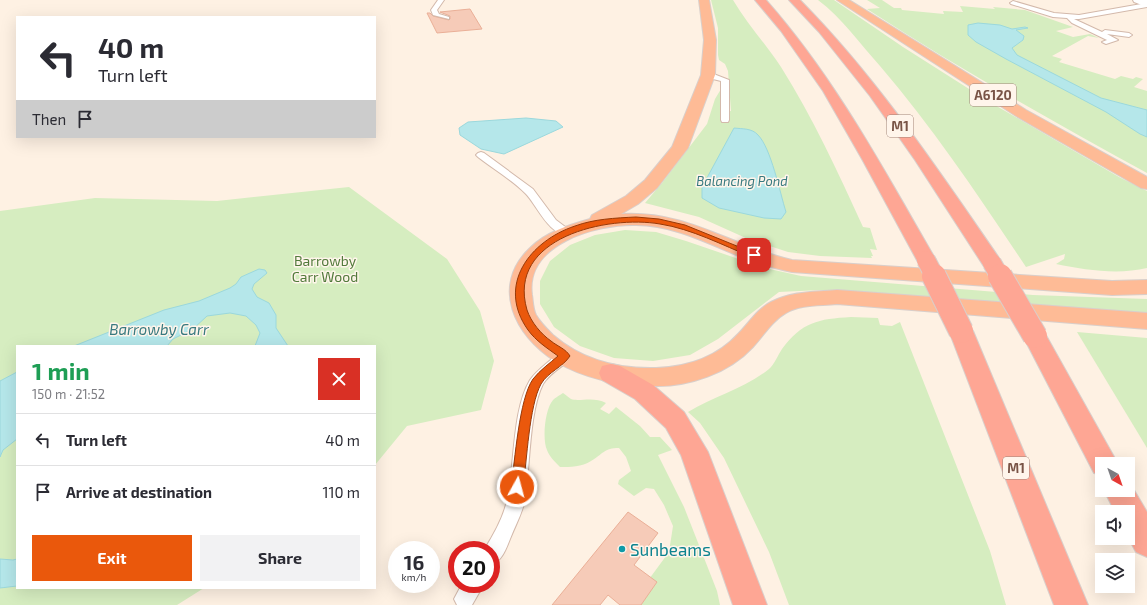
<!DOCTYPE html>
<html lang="en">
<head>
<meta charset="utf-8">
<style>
  :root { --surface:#fff; --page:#f2f2f3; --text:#2b2b33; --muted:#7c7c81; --line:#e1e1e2; --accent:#ea580c }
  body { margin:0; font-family:"Exo 2",sans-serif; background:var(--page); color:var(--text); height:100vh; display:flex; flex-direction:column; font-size:15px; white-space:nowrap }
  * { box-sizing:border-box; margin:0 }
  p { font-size:13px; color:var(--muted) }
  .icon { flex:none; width:22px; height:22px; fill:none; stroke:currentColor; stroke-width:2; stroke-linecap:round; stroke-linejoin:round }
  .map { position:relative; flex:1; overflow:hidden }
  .details { position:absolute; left:16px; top:345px; width:360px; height:244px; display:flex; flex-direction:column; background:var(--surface); border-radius:0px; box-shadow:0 4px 16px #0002 }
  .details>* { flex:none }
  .banner { position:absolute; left:16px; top:16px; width:360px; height:122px; border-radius:0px; box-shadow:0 4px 16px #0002; background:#fff; color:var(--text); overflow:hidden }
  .needle { width:26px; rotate:140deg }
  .controls { position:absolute; left:1095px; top:457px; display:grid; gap:8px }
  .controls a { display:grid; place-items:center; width:40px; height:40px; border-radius:0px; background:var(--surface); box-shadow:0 4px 16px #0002; font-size:20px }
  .speed { position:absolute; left:388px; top:541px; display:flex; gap:8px; font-size:20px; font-weight:700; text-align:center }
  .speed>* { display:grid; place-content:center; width:52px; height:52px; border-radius:50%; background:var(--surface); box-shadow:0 4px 16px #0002; line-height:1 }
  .speed small { font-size:10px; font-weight:400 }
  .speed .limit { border:6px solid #d22; background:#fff; color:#111 }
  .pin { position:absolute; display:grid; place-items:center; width:34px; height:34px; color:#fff; margin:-17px; border-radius:8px; box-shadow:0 2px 6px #0006 }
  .me { position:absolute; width:44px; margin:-22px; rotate:7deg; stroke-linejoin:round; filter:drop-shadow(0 0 3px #0008) }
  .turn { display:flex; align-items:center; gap:14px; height:84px; padding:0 16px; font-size:18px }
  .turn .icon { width:52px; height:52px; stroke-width:2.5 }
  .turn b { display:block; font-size:28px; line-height:34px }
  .then { display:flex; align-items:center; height:38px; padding:0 16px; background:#0003; gap:8px; font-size:15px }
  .round { display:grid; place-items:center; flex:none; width:42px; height:42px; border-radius:0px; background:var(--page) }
  .headline { display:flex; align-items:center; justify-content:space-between; height:68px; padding:0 16px }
  h1 { font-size:24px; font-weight:700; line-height:30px; color:#1e9e55 }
  .primary-button { display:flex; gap:8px; margin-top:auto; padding:8px 16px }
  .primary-button a { flex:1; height:46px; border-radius:0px; background:var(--accent); color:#fff; font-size:16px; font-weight:700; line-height:46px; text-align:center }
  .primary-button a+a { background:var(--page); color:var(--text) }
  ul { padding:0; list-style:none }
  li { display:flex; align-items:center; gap:12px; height:52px; padding:0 16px; border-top:1px solid var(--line) }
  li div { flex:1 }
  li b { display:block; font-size:15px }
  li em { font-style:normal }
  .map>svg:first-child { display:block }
</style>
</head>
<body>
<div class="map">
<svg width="1147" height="605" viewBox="0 0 1147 605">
  <rect width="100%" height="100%" fill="#fef1e3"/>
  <g fill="#d6edc0">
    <path d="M711,0H733C747,24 766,44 781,67C813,118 838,172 863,227L870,228L877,250L870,249L873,256H871L872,258L820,256L788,252L748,239L699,217L645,203L662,183L707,124L715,99L721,89L724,112L731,111L728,71L725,64L719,60L718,55V28Z"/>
    <path d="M818,0H834L903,47L988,101L1119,177L1147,191V268C1118,275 1085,270 1056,264L1064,259L1065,254L1026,267C980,198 934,129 880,66C860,44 842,18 818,0Z"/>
    <path d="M867,0H882L894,8H901L902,10L944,14L943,11L963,12L960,6L995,9L993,7L1025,10L1073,27L1056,31L1073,37L1090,34L1099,38L1088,36L1052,56L1062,59L1059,62L1115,79L1121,76L1133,79L1136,77L1143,79L1134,87L1147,91V173C1052,121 958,68 867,9L880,8Z"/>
    <path d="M349,187L447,259L480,311L494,361L481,410L407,426L375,465V346H17V588H204L177,605H0V211L95,198L217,201Z"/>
    <path d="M625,230L656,232L686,241L765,268L801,276L1033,295L1147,299V313L820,290L779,292L718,339L690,355L653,361L614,358L580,346L554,327L540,304V281L550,261L570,245L595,235Z"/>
    <path d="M851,317L878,318L880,325L892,326L900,322L990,551L1006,605H789L769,552L724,458L700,423L688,412C714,396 744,389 769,369C774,365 778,355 782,349C802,322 818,319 851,317Z"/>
    <path d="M1077,332L1147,338V448Z"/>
    <path d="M563,393C566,395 568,397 571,399C579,402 594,396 606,403L600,409L609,414L616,407L640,426L650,437H660L672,450L658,455L684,507L717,591L720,605H630L669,552L673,526L664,505L654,489L646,488L634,496L618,484L619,480L631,471L626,457L619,448C604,448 603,454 591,461C582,467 570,467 560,467C555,462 549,456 547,450C542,439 545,409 553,400C555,398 560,395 563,393Z"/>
  </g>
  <g fill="#b5e7ea" stroke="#9bd8dc">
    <path d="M978,23L1000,25L1012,29L1025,27L1028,28L1016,30L1024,36L1023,40L1012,48L1017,55L1101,98L1147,110V137L1140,134L1106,112L1006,59L976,42L968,35V25Z"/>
    <path d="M526,118L556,121L563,127L504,154L481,149L460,135L459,128L468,122Z"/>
    <path d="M734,128C742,129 752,128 758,135C771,148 780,193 786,212L781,219L764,218L719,208L702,198V187Z"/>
    <path d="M259,269L265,270L267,273L254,284L252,289L257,297L269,303L276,315V328L288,346H255L260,333L256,325L246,316L230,313L207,316L193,329L173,339L167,346H74L164,310L199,301L230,288L236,284L241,277Z"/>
    <path d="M17,372V439L3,450L0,457V381Z"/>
    <path d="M0,559L13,560L17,559V586L0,588Z"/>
  </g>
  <g fill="#f6cbb8" stroke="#eaaf97">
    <path d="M470,9L482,29L437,33L427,13H430L433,16L449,20L450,19V16L440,12Z"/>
    <path d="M628,512L658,533L634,565L657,582L641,605H620L608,595L600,605H552Z"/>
  </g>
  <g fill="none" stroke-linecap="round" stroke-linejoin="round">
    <g stroke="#d3b9ab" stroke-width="2">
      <g id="service">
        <path d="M438,0H444L437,10L439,14L449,17V19L433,15L431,10Z"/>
        <path d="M1013,1L1054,13L1079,15L1147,3V7L1079,19H1074L1102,32L1105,30L1129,33L1132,35L1129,37L1107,34L1118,40L1106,44L1102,42L1107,40L1072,23L1067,18L1053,17L1011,4L1010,3Z"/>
        <path d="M705,73H711L729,80V120L728,122H722L721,120V81L705,77Z"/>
        <path d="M481,152L484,153L533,189L556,220L572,232L570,234C550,239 536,203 525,193C511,179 493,169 478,157L476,155L478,153Z"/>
        <path d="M565,351L570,352L572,356L570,360C561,367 549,374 543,384C529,411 530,468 525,499C523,512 515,526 510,539C506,549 502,561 491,565V550H484C493,536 504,516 507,500C515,465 512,410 530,380C535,373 541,368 547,363C553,358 558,353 565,351Z"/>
        <path d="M462,584H484L472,605H457L454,599Z"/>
      </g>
    </g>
    <g stroke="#d3b9ab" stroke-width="2">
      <path id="minor" d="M1133,0H1147V7L1134,2Z"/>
    </g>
    <g stroke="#d9cfcb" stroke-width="2">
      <g id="trunk">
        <path d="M699,0H709L716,40L715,75L688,148L657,188L638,204L621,214C687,210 731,246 792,260L1112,281L1147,280V294L1112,295L792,272C774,268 757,264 741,257C707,243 673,225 636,225C596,224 525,244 532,295C533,301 533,309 536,315C540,322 547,329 553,335C582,360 619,369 656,368C687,367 717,357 738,334C749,323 757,309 771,302C792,291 815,292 837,290L1147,313V329L837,304C821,306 801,304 786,313C772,321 764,335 753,347C729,373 689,387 654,386C621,386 584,379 555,361C515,336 490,286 530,248C546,232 569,225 590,219L592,215L626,196L645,180L672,147L701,75L704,40Z"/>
        <path d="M837,0H849L1026,110L1147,177V189L1141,188L1016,116Z"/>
      </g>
    </g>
    <g stroke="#d9cfcb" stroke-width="2">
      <g id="motorway">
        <path d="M755,0H766C835,78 884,170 936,260L933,264L926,266L919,264L862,159L823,91L781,31Z"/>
        <path d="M789,0H800C877,78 937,168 999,258L1002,263L999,268L992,269L985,268L915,160L870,96L819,32Z"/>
        <path d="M961,323L969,325L973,331L1088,605H1054L949,331L953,325Z"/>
        <path d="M1035,328L1043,330L1118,464H1102V475L1094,473L1023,336L1027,330Z"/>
        <path d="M611,364L620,366L653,385L684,412L708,452L767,605H733L681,455L666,428L635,399L602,380L599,373L602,366Z"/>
        <path d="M1128,480L1147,512V557L1136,552L1128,537V512H1115L1104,490H1128Z"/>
      </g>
    </g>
    <use href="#service" fill="#fff" fill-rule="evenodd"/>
    <use href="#minor" fill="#fff" fill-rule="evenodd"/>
    <use href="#trunk" fill="#febb96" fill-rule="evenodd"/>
    <use href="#motorway" fill="#fea694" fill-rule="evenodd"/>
    <g stroke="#d9cfcb" stroke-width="20" stroke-linecap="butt">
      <g id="motorway-bridge-far1">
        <path d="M926,260L935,277"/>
        <path d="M992,263L1000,277"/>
      </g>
    </g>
    <g stroke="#d9cfcb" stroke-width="26" stroke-linecap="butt">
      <g id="motorway-bridge">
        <path d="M934,276L961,331"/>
        <path d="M1000,276L1035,336"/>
      </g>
    </g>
    <use href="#motorway-bridge-far1" stroke="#fea694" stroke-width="18"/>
    <use href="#motorway-bridge" stroke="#fea694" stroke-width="24"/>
  </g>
  <path fill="#ea580c" stroke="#983908" d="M636,217L659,219L685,225L759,255L754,258L752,257C722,245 692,229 660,224C608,215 506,237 527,310C531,322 541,334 551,341C557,346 566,349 570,356C563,367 548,372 541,384C529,406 527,461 523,487L522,491L517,492L513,491L511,487C515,461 519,399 533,379C540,370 550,363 558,356C547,348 536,341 528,330C496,285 530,241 575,226C594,219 615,218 636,217Z"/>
  <circle fill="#0f9aa8" stroke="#fff5eb" stroke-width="1.5" cx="622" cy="549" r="4"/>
  <g text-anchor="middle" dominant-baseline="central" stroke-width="3" stroke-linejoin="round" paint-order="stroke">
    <g fill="#fff5eb" stroke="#a18478" stroke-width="1">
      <rect x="970" y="84" width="46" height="22" rx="3"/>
      <rect x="887" y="115" width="26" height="22" rx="3"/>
      <rect x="1003" y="457" width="26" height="22" rx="3"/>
    </g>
    <g font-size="13" font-weight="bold" fill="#795446">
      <text x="993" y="95">A6120</text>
      <text x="900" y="126">M1</text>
      <text x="1016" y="468">M1</text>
    </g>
    <g font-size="13" font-style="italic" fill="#397a80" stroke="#fff5eb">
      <text x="742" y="181">Balancing Pond</text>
    </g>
    <g font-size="14" fill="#527a3b" stroke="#fff5eb">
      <text x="325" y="260">Barrowby<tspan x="325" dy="16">Carr Wood</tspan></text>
    </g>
    <g font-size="15" font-style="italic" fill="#397a80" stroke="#fff5eb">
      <text x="159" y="329">Barrowby Carr</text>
    </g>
    <g font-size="17" fill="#0d838f" stroke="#fff5eb" text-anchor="start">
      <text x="630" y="549">Sunbeams</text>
    </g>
  </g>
</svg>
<div class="controls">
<a><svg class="needle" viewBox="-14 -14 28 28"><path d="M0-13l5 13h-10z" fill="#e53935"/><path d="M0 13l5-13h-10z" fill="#7c7c81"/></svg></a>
<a><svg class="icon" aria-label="sound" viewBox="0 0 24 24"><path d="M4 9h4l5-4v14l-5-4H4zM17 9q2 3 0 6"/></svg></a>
<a><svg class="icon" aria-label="layers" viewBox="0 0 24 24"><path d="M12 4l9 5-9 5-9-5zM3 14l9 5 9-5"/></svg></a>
</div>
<div class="speed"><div>16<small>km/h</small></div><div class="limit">20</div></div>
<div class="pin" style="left:754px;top:255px;background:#d93025"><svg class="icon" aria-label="arrive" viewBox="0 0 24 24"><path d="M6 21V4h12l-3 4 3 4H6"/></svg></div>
<svg class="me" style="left:517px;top:487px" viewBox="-20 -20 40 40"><circle r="17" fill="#ea580c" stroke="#fff" stroke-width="3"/><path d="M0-11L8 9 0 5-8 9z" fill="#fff"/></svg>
<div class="banner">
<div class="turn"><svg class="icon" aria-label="left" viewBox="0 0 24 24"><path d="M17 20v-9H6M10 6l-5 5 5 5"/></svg><div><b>40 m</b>Turn left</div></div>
<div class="then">Then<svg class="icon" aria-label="arrive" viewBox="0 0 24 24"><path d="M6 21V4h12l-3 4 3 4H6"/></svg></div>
</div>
<section class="details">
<div class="headline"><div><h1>1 min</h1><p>150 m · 21:52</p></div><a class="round" style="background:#d93025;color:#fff"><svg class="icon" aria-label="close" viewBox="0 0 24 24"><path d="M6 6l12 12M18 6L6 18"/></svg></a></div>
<ul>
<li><svg class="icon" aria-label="left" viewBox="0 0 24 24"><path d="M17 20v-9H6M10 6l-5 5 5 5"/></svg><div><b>Turn left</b></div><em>40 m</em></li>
<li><svg class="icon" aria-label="arrive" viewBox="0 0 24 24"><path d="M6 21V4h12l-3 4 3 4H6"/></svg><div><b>Arrive at destination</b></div><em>110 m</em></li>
</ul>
<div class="primary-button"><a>Exit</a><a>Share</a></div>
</section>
</div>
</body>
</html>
